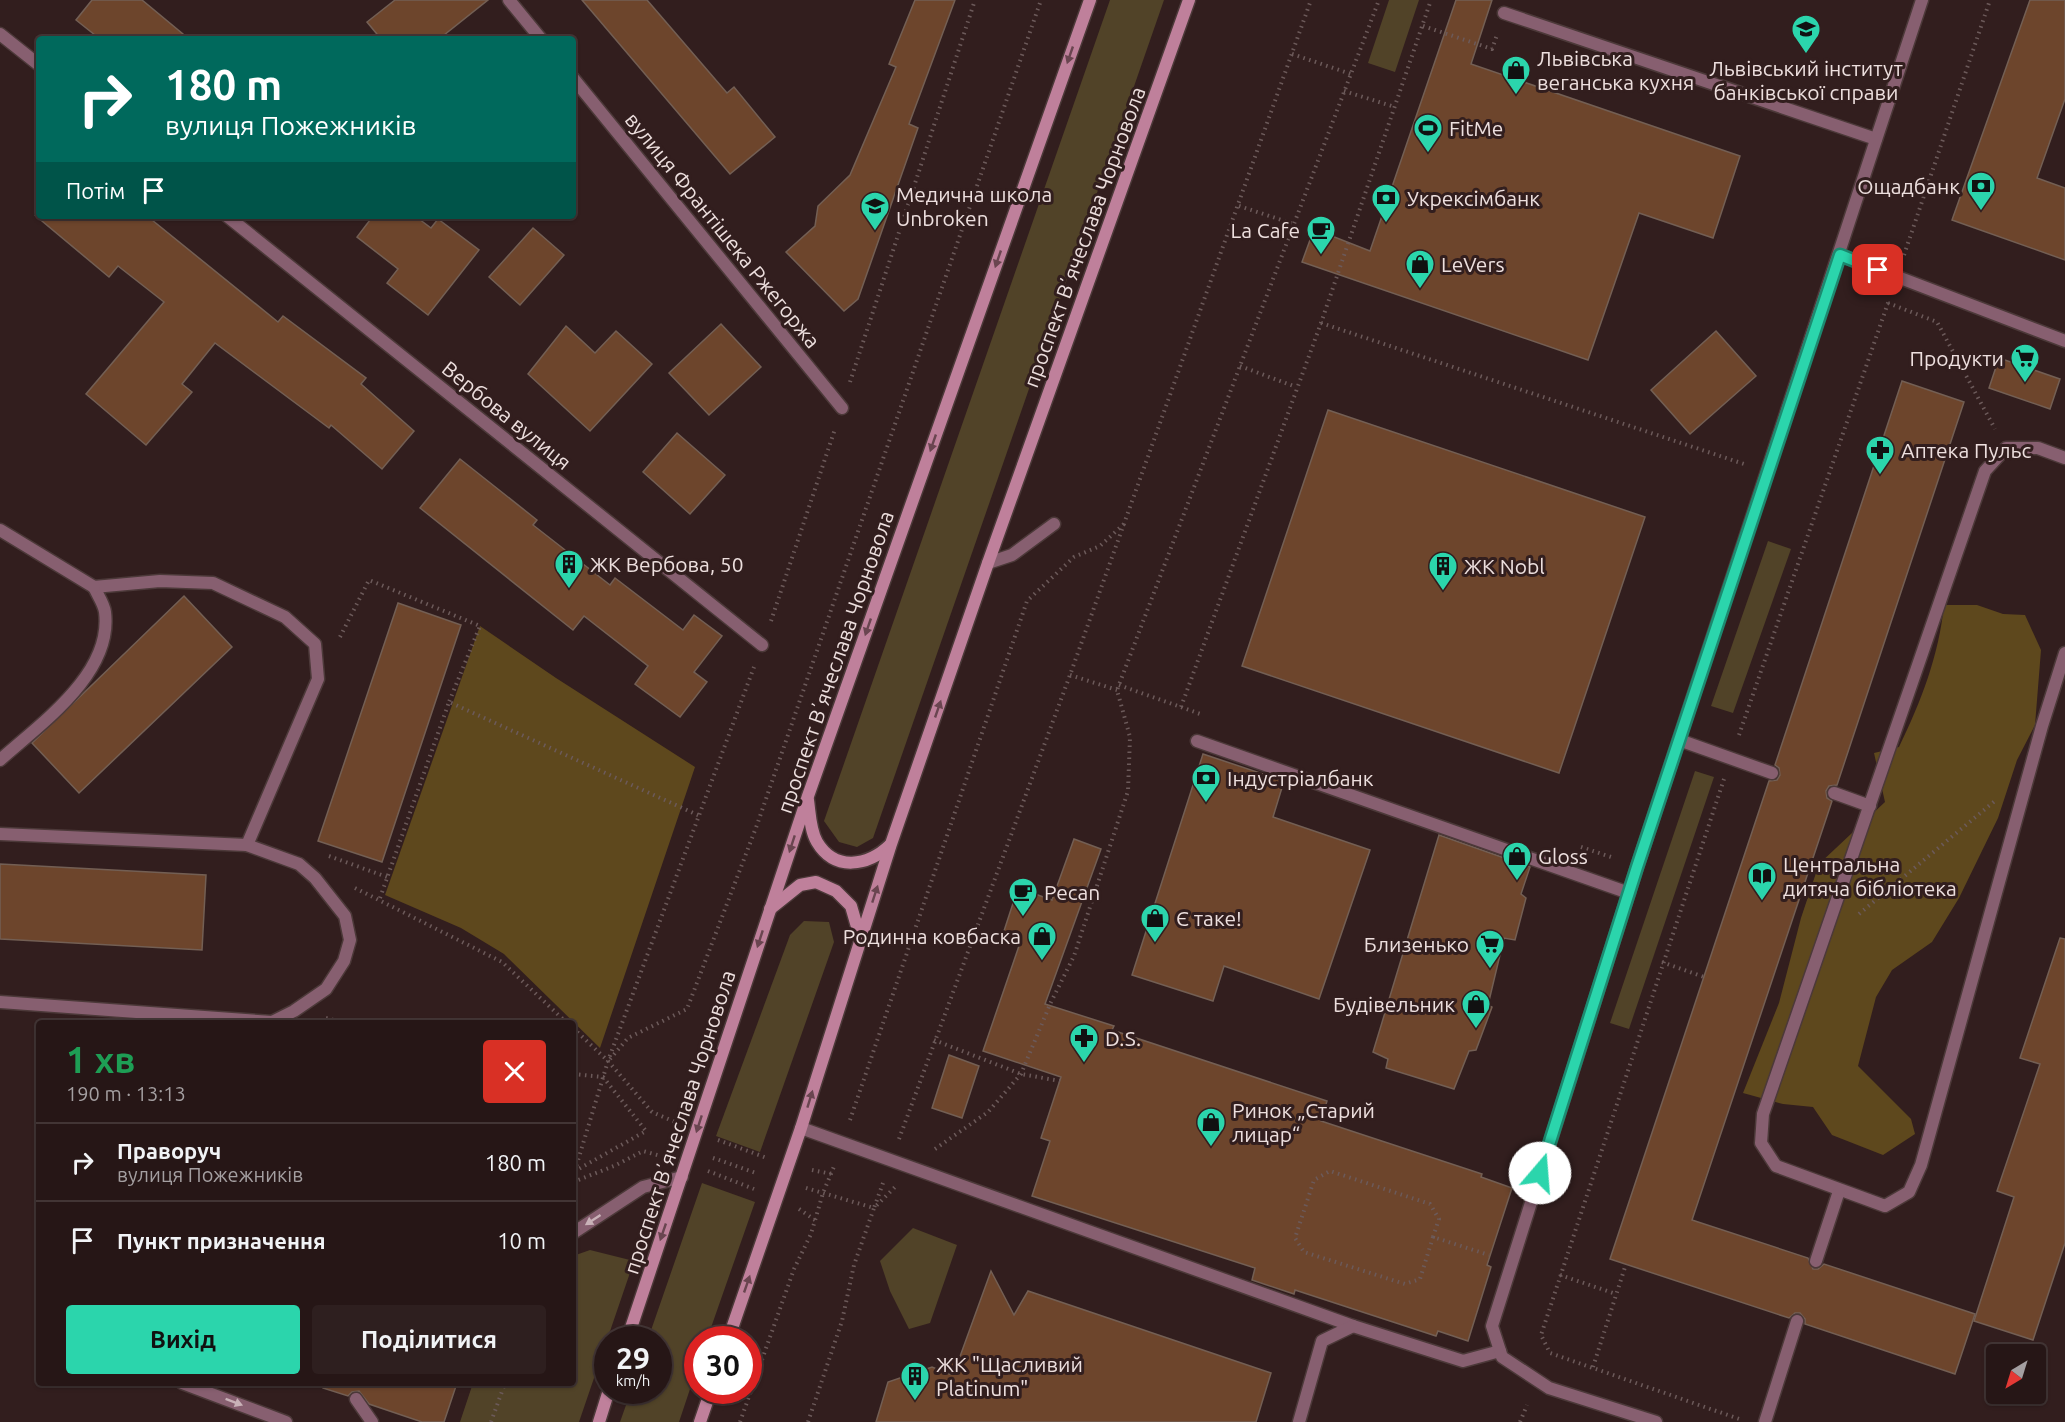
<!DOCTYPE html>
<html lang="uk">
<head>
<meta charset="utf-8">
<style>
  :root { --surface:#261616; --page:#2e1f1f; --text:#f1f3f6; --muted:#a49fa1; --line:#423535; --accent:#2bd5ac }
  body { margin:0; font-family:Ubuntu,sans-serif; background:var(--page); color:var(--text); height:100vh; display:flex; flex-direction:column; font-size:22px; white-space:nowrap }
  * { box-sizing:border-box; margin:0 }
  p { font-size:20px; color:var(--muted) }
  .icon { flex:none; width:33px; height:33px; fill:none; stroke:currentColor; stroke-width:2; stroke-linecap:round; stroke-linejoin:round }
  .map { position:relative; flex:1; overflow:hidden }
  .side { position:absolute; left:36px; top:1020px; width:540px; height:366px; display:flex; flex-direction:column; background:var(--surface); border-radius:6px; box-shadow:0 2px 4px #0004,0 0 0 2px var(--line) }
  .side>* { flex:none }
  .banner { position:absolute; left:36px; top:36px; width:540px; height:183px; border-radius:6px; box-shadow:0 2px 4px #0004,0 0 0 2px var(--line); background:#00695c; color:#fff; overflow:hidden }
  .needle { width:39px; rotate:218deg }
  .controls { position:absolute; left:1986px; top:1344px; display:grid; gap:12px }
  .controls a { display:grid; place-items:center; width:60px; height:60px; border-radius:6px; background:var(--surface); box-shadow:0 2px 4px #0004,0 0 0 2px var(--line); font-size:30px }
  .speed { position:absolute; left:594px; top:1326px; display:flex; gap:12px; font-size:30px; font-weight:700; text-align:center }
  .speed>* { display:grid; place-content:center; width:78px; height:78px; border-radius:50%; background:var(--surface); box-shadow:0 2px 4px #0004,0 0 0 2px var(--line); line-height:1 }
  .speed small { font-size:15px; font-weight:400 }
  .speed .limit { border:9px solid #d22; background:#fff; color:#111 }
  .pin { position:absolute; display:grid; place-items:center; width:51px; height:51px; color:#fff; margin:-26px; border-radius:12px; box-shadow:0 3px 9px #0006 }
  .me { position:absolute; width:66px; margin:-33px; rotate:18deg; stroke-linejoin:round; filter:drop-shadow(0 0 4px #0008) }
  .turn { display:flex; align-items:center; gap:21px; height:126px; padding:0 30px; font-size:27px }
  .turn .icon { width:78px; height:78px; stroke-width:2.5 }
  .turn b { display:block; font-size:42px; line-height:51px }
  .then { display:flex; align-items:center; height:57px; padding:0 30px; background:#0003; gap:12px; font-size:22px }
  .round { display:grid; place-items:center; flex:none; width:63px; height:63px; border-radius:6px; background:var(--page) }
  .overview { display:flex; align-items:center; justify-content:space-between; height:102px; padding:0 30px }
  h1 { font-size:36px; font-weight:700; line-height:45px; color:#1e9e55 }
  .button { display:flex; gap:12px; margin-top:auto; padding:12px 30px }
  .button a { flex:1; height:69px; border-radius:6px; background:var(--accent); color:#111; font-size:24px; font-weight:700; line-height:69px; text-align:center }
  .button a+a { background:var(--page); color:var(--text) }
  ul { padding:0; list-style:none }
  li { display:flex; align-items:center; gap:18px; height:78px; padding:0 30px; border-top:2px solid var(--line) }
  li div { flex:1 }
  li b { display:block; font-size:22px }
  li em { font-style:normal }
  .map>svg:first-child { display:block }
</style>
</head>
<body>
<div class="map">
<svg width="2065" height="1422" viewBox="0 0 2065 1422">
  <rect width="100%" height="100%" fill="#321e1e"/>
  <g fill="#514328">
    <path d="M1110,0H1164L873,838L857,847L839,842L824,821Z"/>
    <path d="M1389,0H1419L1395,72L1368,63Z"/>
    <path d="M1768,541L1791,549L1733,713L1711,706Z"/>
    <path d="M1695,771L1714,777L1629,1029L1610,1023Z"/>
    <path d="M804,921L829,922L834,942L760,1152L716,1136L790,935Z"/>
    <path d="M702,1183L755,1202L707,1339L698,1340L697,1368L679,1422H620L631,1391L658,1390V1340L648,1339Z"/>
    <path d="M913,1228L957,1245L930,1323L909,1329L890,1291L880,1261Z"/>
    <path d="M590,1250L634,1261L579,1422H460L473,1383H573V1256Z"/>
  </g>
  <g fill="#5e481d">
    <path d="M1944,605H1977L2003,614L2025,615L2041,650L2035,725L2017,760L1998,818L1959,898L1932,942L1892,970L1876,997L1858,1066L1911,1119L1915,1134L1883,1155L1832,1135L1813,1107L1783,1104L1743,1093L1779,1003L1801,918L1819,864L1885,802L1874,753L1899,747C1921,702 1939,655 1944,605Z"/>
    <path d="M480,626L556,678L695,767L600,1048L504,954L461,928L385,895Z"/>
  </g>
  <g fill="#6d452c" stroke="#735f54" stroke-width="1.5">
    <path d="M92,0H142L189,39H100L76,20Z"/>
    <path d="M395,0H488L439,39H381L367,22Z"/>
    <path d="M582,0H647L727,93L734,87L775,137L730,174Z"/>
    <path d="M915,0H955L909,124L918,128L858,299L844,311L786,252L815,226L818,206L850,175L896,67L889,64Z"/>
    <path d="M1456,0H1492L1471,64L1740,156L1713,238L1639,213L1588,360L1302,262L1314,229L1370,251Z"/>
    <path d="M2030,0H2065V99L2037,178L2065,188V260L1952,220Z"/>
    <path d="M36,216H147L278,322L283,316L366,378L361,384L414,431L382,469L331,425L329,428L215,343L182,384L192,392L146,445L86,394L164,302L118,266L109,277Z"/>
    <path d="M373,216H415L431,228L438,219L479,250L428,315L387,283L398,269L357,237Z"/>
    <path d="M533,228L564,255L520,305L489,277Z"/>
    <path d="M721,324L761,367L709,415L669,373Z"/>
    <path d="M566,326L595,353L616,331L652,364L590,431L528,374Z"/>
    <path d="M1716,331L1756,376L1690,434L1651,390Z"/>
    <path d="M1999,358L2060,379L2050,409L1989,388Z"/>
    <path d="M1902,381L1964,402L1837,785L1829,786L1826,791L1827,798L1832,801L1692,1220L1808,1258L1813,1269H1818L1824,1264L1975,1314L1955,1374L1805,1324V1319L1800,1313H1795L1789,1318L1610,1259L1769,781L1777,780L1780,775L1779,768L1775,765Z"/>
    <path d="M1328,410L1645,517L1559,773L1242,666Z"/>
    <path d="M677,433L725,475L690,514L643,472Z"/>
    <path d="M460,459L537,520L533,525L610,585L615,578L683,630L694,615L722,636L694,672L707,682L680,717L635,684L648,666L584,616L573,630L420,508Z"/>
    <path d="M184,596L232,647L79,793L32,743Z"/>
    <path d="M398,603L461,625L382,862L318,841Z"/>
    <path d="M1203,754L1284,781L1273,817L1370,850L1319,999L1224,966L1213,1001L1132,975Z"/>
    <path d="M1439,835L1530,867L1521,894L1526,898L1515,940L1504,938L1488,1005L1492,1007L1476,1050L1469,1051L1454,1089L1386,1068L1388,1059L1373,1052Z"/>
    <path d="M1074,839L1101,849L1045,1004L1114,1026L1112,1030L1327,1101L1321,1121L1482,1174L1481,1177L1512,1188L1487,1265L1491,1267L1468,1341L1438,1331L1436,1336L1295,1290L1294,1294L1252,1280L1255,1268L1032,1196L1050,1141L1041,1138L1061,1077L983,1051L1020,943L1002,937L1018,888L1052,900Z"/>
    <path d="M0,864L206,875L202,950L0,939Z"/>
    <path d="M2060,938L2065,939V1243L2033,1340L1974,1321L2014,1197L1997,1191L2040,1064L2020,1058Z"/>
    <path d="M949,1055L979,1066L962,1118L932,1108Z"/>
    <path d="M991,1271L1014,1315L1028,1291L1271,1373L1256,1422H876L888,1382L932,1367L950,1374L943,1359L958,1362Z"/>
    <path d="M324,1383H457L444,1422H422L369,1404L359,1391L352,1392L348,1396L323,1388Z"/>
  </g>
  <g fill="none" stroke-linecap="round" stroke-linejoin="round">
    <g stroke="#4c3939" stroke-width="15">
      <g id="service">
        <path d="M1504,13L1876,139"/>
        <path d="M2065,458L2038,448H2006L1985,471L1763,1114L1761,1143L1776,1166L1885,1206L1909,1192L1921,1165L2042,726L2065,653"/>
        <path d="M988,563L1012,555L1054,524"/>
        <path d="M1679,740L1772,773"/>
        <path d="M1197,741L1629,893"/>
        <path d="M0,760C40,724 113,674 105,612C104,604 97,594 94,587L160,581L213,583L285,617L315,644L318,679L247,845"/>
        <path d="M1834,793L1870,806"/>
        <path d="M0,834L247,845L299,864L315,878L345,916L350,940L344,961L326,989L294,1011L272,1022L0,1002"/>
        <path d="M801,1128L1353,1326"/>
        <path d="M573,1233L643,1187L682,1177"/>
        <path d="M1816,1261L1839,1191"/>
        <path d="M182,1383L286,1422"/>
        <path d="M356,1399L372,1422"/>
        <path d="M1299,1422L1322,1341L1353,1326L1463,1361L1500,1351"/>
        <path d="M1765,1422L1797,1321"/>
      </g>
    </g>
    <g stroke="#4c3939" stroke-width="15">
      <g id="minor">
        <path d="M509,0L541,39"/>
        <path d="M0,34L39,65"/>
        <path d="M573,78L842,408"/>
        <path d="M227,216L762,645"/>
        <path d="M1840,255L2065,341"/>
        <path d="M0,530L94,587"/>
        <path d="M1656,1422L1549,1388L1502,1357L1492,1326L1637,867L1922,0"/>
      </g>
    </g>
    <g stroke="#4c3939" stroke-width="15">
      <g id="secondary">
        <path d="M808,800C810,814 810,830 817,842C835,872 868,866 890,845"/>
        <path d="M770,909L800,885L816,882L836,891L851,906L860,937"/>
        <path d="M627,1340L808,796L1090,0"/>
        <path d="M728,1340L801,1128L891,844L988,563L1189,0"/>
        <path d="M599,1422L609,1390"/>
        <path d="M700,1422L711,1390"/>
      </g>
    </g>
    <g stroke="#6c5a5a" stroke-width="4" stroke-dasharray="1.5 4.5" stroke-linecap="butt">
      <path d="M1423,26L1492,49L1497,35"/>
      <path d="M1292,54L1351,74"/>
      <path d="M1344,91L1395,107"/>
      <path d="M1239,206L1294,224"/>
      <path d="M1904,255L1990,0"/>
      <path d="M1888,303L1937,322L1995,429"/>
      <path d="M1321,323L1744,464"/>
      <path d="M1240,366L1296,387"/>
      <path d="M850,382L975,0"/>
      <path d="M771,621L835,429"/>
      <path d="M340,637L369,580L480,626L449,702"/>
      <path d="M1070,675L1117,690"/>
      <path d="M1119,685L1203,715"/>
      <path d="M1181,707L1321,323L1431,0"/>
      <path d="M1739,735L1889,300"/>
      <path d="M1724,779L1541,1335L1550,1353L1742,1420"/>
      <path d="M1581,847L1614,858"/>
      <path d="M329,856L387,877"/>
      <path d="M355,888L502,962L567,1023"/>
      <path d="M380,898L449,702L700,816"/>
      <path d="M1859,914L1996,800"/>
      <path d="M1662,962L1704,977"/>
      <path d="M326,1018L346,1023"/>
      <path d="M573,1028L608,1061L652,1112L675,1122"/>
      <path d="M934,1040L1021,1074L1060,1081"/>
      <path d="M610,1059L628,1038L687,1009L757,825L1041,0"/>
      <path d="M573,1074L603,1077L646,1131L575,1171"/>
      <path d="M850,1120L1027,601L1074,557L1100,546L1124,524"/>
      <path d="M899,1139L1070,675L1311,0"/>
      <path d="M718,1140L767,1158"/>
      <path d="M935,1149L988,1112L1021,1074L1051,1002L1074,956L1128,791L1130,737L1117,690L1379,0"/>
      <path d="M713,1158L756,1173"/>
      <path d="M812,1170L832,1174"/>
      <path d="M708,1171L754,1189"/>
      <path d="M573,1177L608,1061L754,667"/>
      <path d="M573,1182L614,1166L643,1151L661,1156"/>
      <path d="M806,1188L874,1208L883,1183"/>
      <path d="M799,1209L815,1220"/>
      <path d="M1433,1237L1439,1219L1430,1204L1330,1171L1314,1180L1295,1238L1304,1252L1405,1284L1420,1279L1433,1237L1489,1255"/>
      <path d="M1560,1275L1616,1294"/>
      <path d="M1593,1367L1626,1264"/>
      <path d="M491,1422L505,1383"/>
      <path d="M740,1422L794,1269L811,1234L823,1193L835,1164"/>
      <path d="M808,1422L842,1321L854,1265L874,1208L895,1187"/>
      <path d="M1520,1422L1527,1405"/>
    </g>
    <use href="#service" stroke="#875f70" stroke-width="12"/>
    <use href="#minor" stroke="#875f70" stroke-width="12"/>
    <use href="#secondary" stroke="#bf809b" stroke-width="12"/>
  </g>
  <defs><path id="oneway-solid" d="M-6-.8H1V-3.2L6.5 0L1 3.2V.8H-6Z" transform="scale(1.5)"/></defs>
  <g fill="#6a4550">
    <use href="#oneway-solid" transform="translate(1070 55) rotate(109)"/>
    <use href="#oneway-solid" transform="translate(998 259) rotate(109)"/>
    <use href="#oneway-solid" transform="translate(933 443) rotate(109)"/>
    <use href="#oneway-solid" transform="translate(868 627) rotate(109)"/>
    <use href="#oneway-solid" transform="translate(938 709) rotate(-71)"/>
    <use href="#oneway-solid" transform="translate(792 844) rotate(108)"/>
    <use href="#oneway-solid" transform="translate(875 894) rotate(-72)"/>
    <use href="#oneway-solid" transform="translate(760 939) rotate(108)"/>
    <use href="#oneway-solid" transform="translate(810 1099) rotate(-73)"/>
    <use href="#oneway-solid" transform="translate(699 1124) rotate(108)"/>
    <use href="#oneway-solid" transform="translate(663 1232) rotate(109)"/>
    <use href="#oneway-solid" transform="translate(747 1284) rotate(-71)"/>
  </g>
  <g fill="#c9b2b8">
    <use href="#oneway-solid" transform="translate(593 1220) rotate(147)"/>
    <use href="#oneway-solid" transform="translate(234 1402) rotate(21)"/>
  </g>
  <g fill="none" stroke-linecap="round" stroke-linejoin="round">
    <g stroke="#1c8a70" stroke-width="15">
      <path id="route" d="M1540,1173L1637,867L1840,255L1878,270"/>
    </g>
    <use href="#route" stroke="#2bd5ac" stroke-width="10"/>
  </g>
  <defs>
    <g id="university-pin" transform="scale(1.5)"><path d="M0 17L-7.5 6A9.5 9.5 0 1 1 7.5 6Z" fill="#2bd5ac" stroke="#321e1e"/><path d="M0-5L7-2L0 1L-7-2ZM-4 1L0 2.5L4 1V4Q0 6-4 4Z" fill="#111"/></g>
    <g id="shop-pin" transform="scale(1.5)"><path d="M0 17L-7.5 6A9.5 9.5 0 1 1 7.5 6Z" fill="#2bd5ac" stroke="#321e1e"/><path d="M-5-2.5h2.3a2.7 3.5 0 0 1 5.4 0H5L5.5 6h-11ZM-1.5-2.5h3a1.5 2.3 0 0 0-3 0Z" fill="#111"/></g>
    <g id="stadium-pin" transform="scale(1.5)"><path d="M0 17L-7.5 6A9.5 9.5 0 1 1 7.5 6Z" fill="#2bd5ac" stroke="#321e1e"/><path d="M0-5a6.5 5 0 1 0 0 10a6.5 5 0 1 0 0-10ZM-3.5-1.8h7v3.6h-7Z" fill="#111"/></g>
    <g id="bank-pin" transform="scale(1.5)"><path d="M0 17L-7.5 6A9.5 9.5 0 1 1 7.5 6Z" fill="#2bd5ac" stroke="#321e1e"/><path d="M-6-4H6V4H-6ZM0-2.3a2.3 2.3 0 1 0 0 4.6a2.3 2.3 0 1 0 0-4.6Z" fill="#111"/></g>
    <g id="cafe-pin" transform="scale(1.5)"><path d="M0 17L-7.5 6A9.5 9.5 0 1 1 7.5 6Z" fill="#2bd5ac" stroke="#321e1e"/><path d="M-5.5-4.5H6V0H3Q3 3.5 0 3.5H-2.5Q-5.5 3.5-5.5 0ZM3-3.2v2h1.7v-2ZM-6 4.5H4V6H-6Z" fill="#111"/></g>
    <g id="supermarket-pin" transform="scale(1.5)"><path d="M0 17L-7.5 6A9.5 9.5 0 1 1 7.5 6Z" fill="#2bd5ac" stroke="#321e1e"/><path d="M-6-5.5h2.5l.6 2H6L4.5 2H-2.5L-4.4-4H-6ZM-1.5 3.2a1.3 1.3 0 1 0 .1 0ZM3 3.2a1.3 1.3 0 1 0 .1 0Z" fill="#111"/></g>
    <g id="pharmacy-pin" transform="scale(1.5)"><path d="M0 17L-7.5 6A9.5 9.5 0 1 1 7.5 6Z" fill="#2bd5ac" stroke="#321e1e"/><path d="M-2-6h4v4h4v4h-4v4h-4v-4h-4v-4h4Z" fill="#111"/></g>
    <g id="building-pin" transform="scale(1.5)"><path d="M0 17L-7.5 6A9.5 9.5 0 1 1 7.5 6Z" fill="#2bd5ac" stroke="#321e1e"/><path d="M-4-6H4V6H1V3H-1V6H-4ZM-2.5-4.3h1.7v1.8h-1.7ZM.8-4.3h1.7v1.8H.8ZM-2.5-1h1.7V.8h-1.7ZM.8-1h1.7V.8H.8Z" fill="#111"/></g>
    <g id="library-pin" transform="scale(1.5)"><path d="M0 17L-7.5 6A9.5 9.5 0 1 1 7.5 6Z" fill="#2bd5ac" stroke="#321e1e"/><path d="M-6-4Q-3-5.5-.7-3.5V5Q-3 3-6 4ZM6-4Q3-5.5 .7-3.5V5Q3 3 6 4Z" fill="#111"/></g>
  </defs>
  <g fill-rule="evenodd">
    <use href="#university-pin" x="1806" y="29"/>
    <use href="#shop-pin" x="1516" y="70"/>
    <use href="#stadium-pin" x="1428" y="128"/>
    <use href="#bank-pin" x="1981" y="186"/>
    <use href="#bank-pin" x="1386" y="198"/>
    <use href="#university-pin" x="875" y="206"/>
    <use href="#cafe-pin" x="1321" y="230"/>
    <use href="#shop-pin" x="1420" y="264"/>
    <use href="#supermarket-pin" x="2025" y="358"/>
    <use href="#pharmacy-pin" x="1880" y="450"/>
    <use href="#building-pin" x="569" y="564"/>
    <use href="#building-pin" x="1443" y="566"/>
    <use href="#bank-pin" x="1206" y="778"/>
    <use href="#shop-pin" x="1517" y="856"/>
    <use href="#library-pin" x="1762" y="876"/>
    <use href="#cafe-pin" x="1023" y="892"/>
    <use href="#shop-pin" x="1155" y="918"/>
    <use href="#shop-pin" x="1042" y="936"/>
    <use href="#supermarket-pin" x="1490" y="944"/>
    <use href="#shop-pin" x="1476" y="1004"/>
    <use href="#pharmacy-pin" x="1084" y="1038"/>
    <use href="#shop-pin" x="1211" y="1122"/>
    <use href="#building-pin" x="915" y="1376"/>
  </g>
  <g text-anchor="middle" dominant-baseline="central" stroke-width="6" stroke-linejoin="round" paint-order="stroke">
    <g font-size="21" fill="#eddfde" stroke="#321e1e" text-anchor="start">
      <text x="1537" y="58">Львівська<tspan x="1537" dy="24">веганська кухня</tspan></text>
      <text x="1806" y="68" text-anchor="middle">Львівський інститут<tspan x="1806" dy="24">банківської справи</tspan></text>
      <text x="1449" y="128">FitMe</text>
      <text x="1960" y="186" text-anchor="end">Ощадбанк</text>
      <text x="896" y="194">Медична школа<tspan x="896" dy="24">Unbroken</tspan></text>
      <text x="1407" y="198">Укрексімбанк</text>
      <text x="1300" y="230" text-anchor="end">La Cafe</text>
      <text x="1441" y="264">LeVers</text>
      <text x="2004" y="358" text-anchor="end">Продукти</text>
      <text x="1901" y="450">Аптека Пульс</text>
      <text x="590" y="564">ЖК Вербова, 50</text>
      <text x="1464" y="566">ЖК Nobl</text>
      <text x="1227" y="778">Індустріалбанк</text>
      <text x="1538" y="856">Gloss</text>
      <text x="1783" y="864">Центральна<tspan x="1783" dy="24">дитяча бібліотека</tspan></text>
      <text x="1044" y="892">Pecan</text>
      <text x="1176" y="918">Є таке!</text>
      <text x="1021" y="936" text-anchor="end">Родинна ковбаска</text>
      <text x="1469" y="944" text-anchor="end">Близенько</text>
      <text x="1455" y="1004" text-anchor="end">Будівельник</text>
      <text x="1105" y="1038">D.S.</text>
      <text x="1232" y="1110">Ринок „Старий<tspan x="1232" dy="24">лицар“</tspan></text>
      <text x="936" y="1364">ЖК "Щасливий<tspan x="936" dy="24">Platinum"</tspan></text>
    </g>
    <g font-size="21" fill="#eddfde" stroke="#321e1e">
      <text transform="translate(723 230) rotate(51)">вулиця Франтішека Ржегоржа</text>
      <text transform="translate(1084 237) rotate(-70)">проспект Вʼячеслава Чорновола</text>
      <text transform="translate(507 415) rotate(39)">Вербова вулиця</text>
      <text transform="translate(835 662) rotate(-71)">проспект Вʼячеслава Чорновола</text>
      <text transform="translate(679 1122) rotate(-72)">проспект Вʼячеслава Чорновола</text>
    </g>
  </g>
</svg>
<div class="controls">
<a><svg class="needle" viewBox="-14 -14 28 28"><path d="M0-13l5 13h-10z" fill="#e53935"/><path d="M0 13l5-13h-10z" fill="#a49fa1"/></svg></a>
</div>
<div class="speed"><div>29<small>km/h</small></div><div class="limit">30</div></div>
<div class="pin" style="left:1878px;top:270px;background:#d93025"><svg class="icon" aria-label="arrive" viewBox="0 0 24 24"><path d="M6 21V4h12l-3 4 3 4H6"/></svg></div>
<svg class="me" style="left:1540px;top:1173px" viewBox="-20 -20 40 40"><circle r="19" fill="#fff"/><path d="M0-13L10 11 0 6-10 11z" fill="#2bd5ac"/></svg>
<div class="banner">
<div class="turn"><svg class="icon" aria-label="right" viewBox="0 0 24 24"><path d="M7 20v-9h11M14 6l5 5-5 5"/></svg><div><b>180 m</b>вулиця Пожежників</div></div>
<div class="then">Потім<svg class="icon" aria-label="arrive" viewBox="0 0 24 24"><path d="M6 21V4h12l-3 4 3 4H6"/></svg></div>
</div>
<section class="side">
<div class="overview"><div><h1>1 хв</h1><p>190 m · 13:13</p></div><a class="round" style="background:#d93025;color:#fff"><svg class="icon" aria-label="close" viewBox="0 0 24 24"><path d="M6 6l12 12M18 6L6 18"/></svg></a></div>
<ul>
<li><svg class="icon" aria-label="right" viewBox="0 0 24 24"><path d="M7 20v-9h11M14 6l5 5-5 5"/></svg><div><b>Праворуч</b><p>вулиця Пожежників</p></div><em>180 m</em></li>
<li><svg class="icon" aria-label="arrive" viewBox="0 0 24 24"><path d="M6 21V4h12l-3 4 3 4H6"/></svg><div><b>Пункт призначення</b></div><em>10 m</em></li>
</ul>
<div class="button"><a>Вихід</a><a>Поділитися</a></div>
</section>
</div>
</body>
</html>
